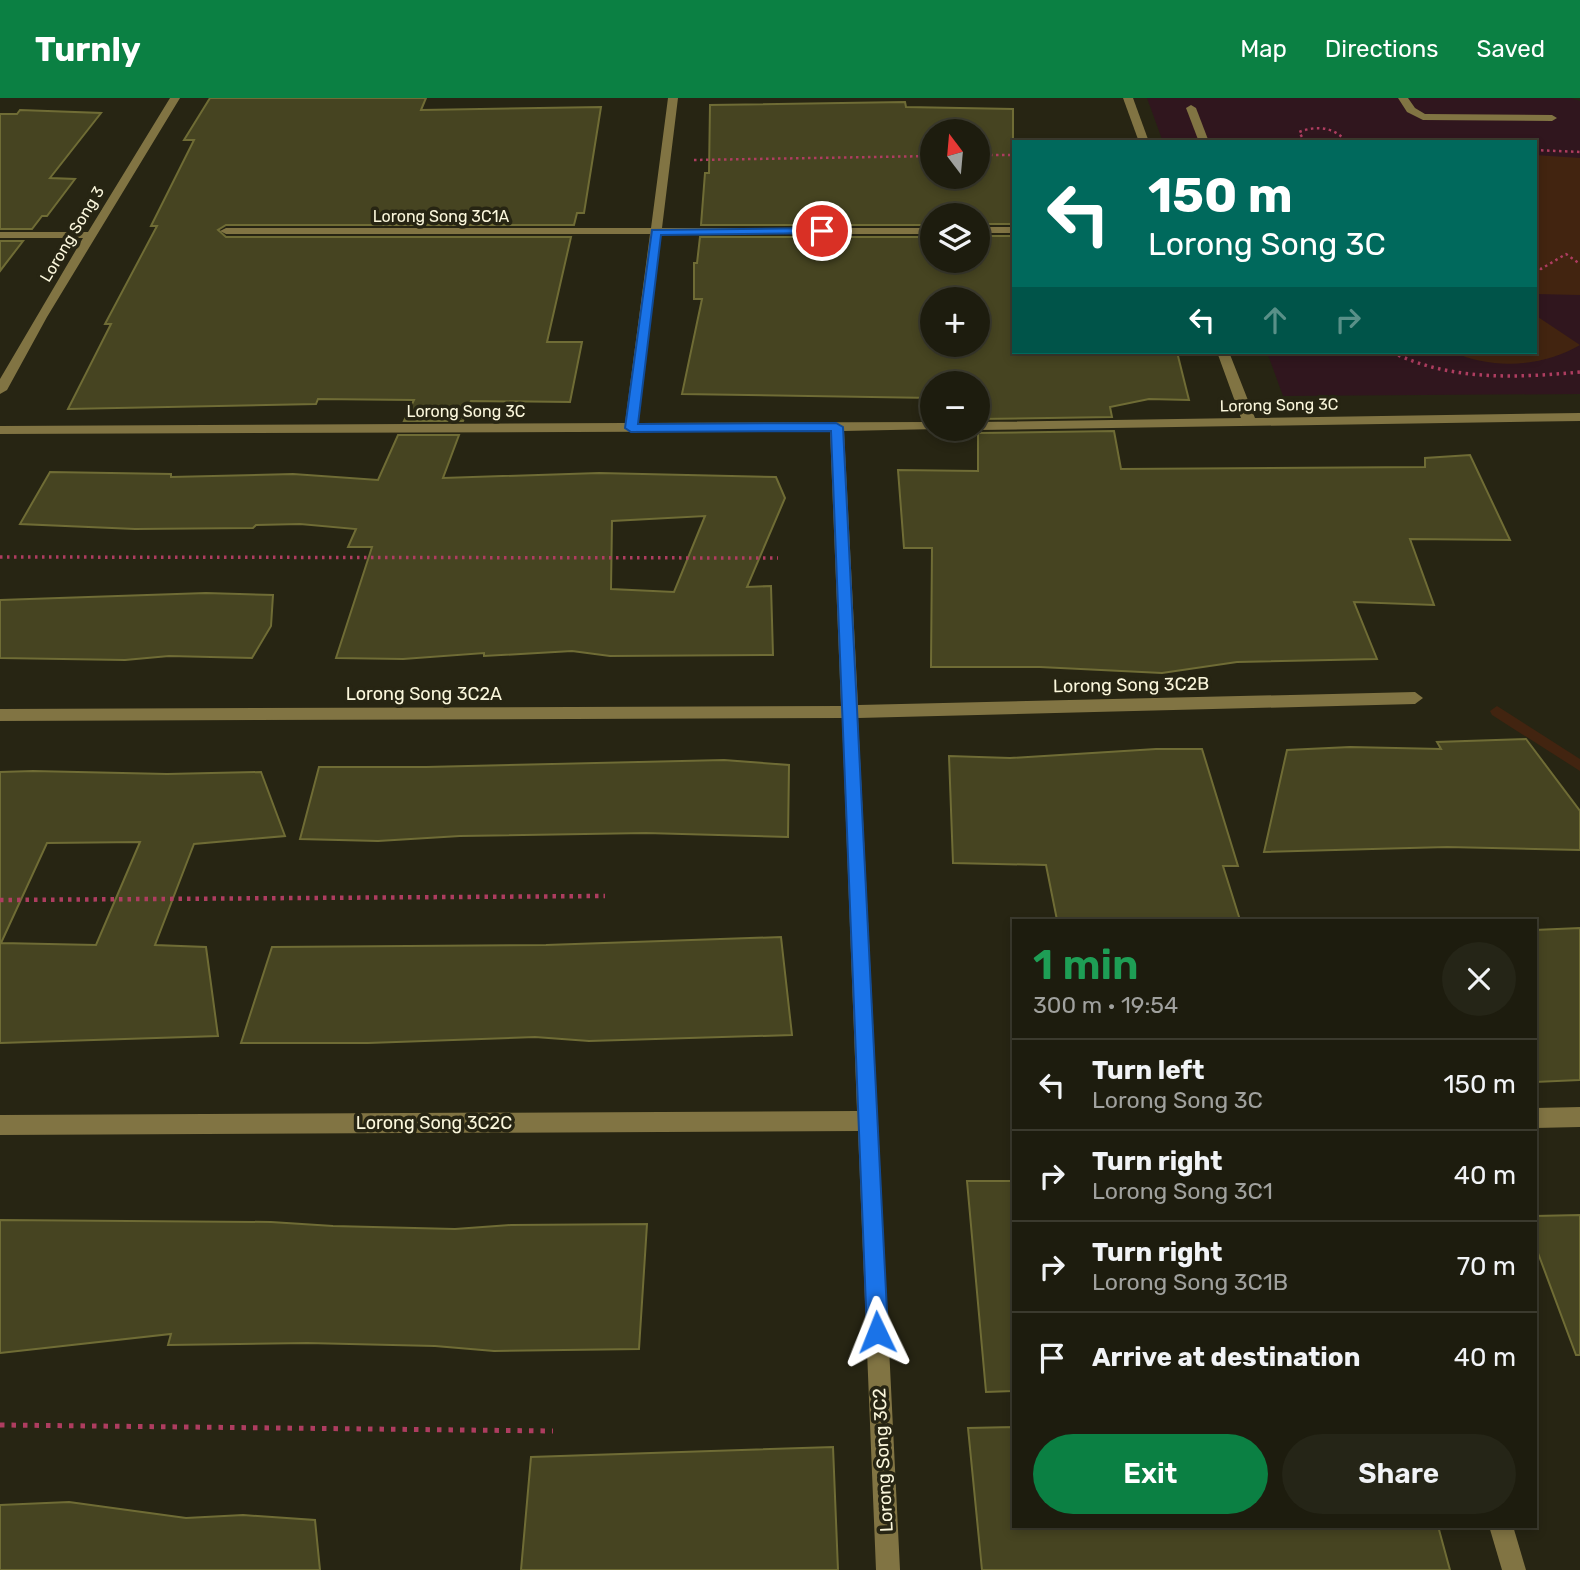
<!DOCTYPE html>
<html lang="en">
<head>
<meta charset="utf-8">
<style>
  :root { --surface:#1d1c0e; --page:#252517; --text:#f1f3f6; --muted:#a0a19e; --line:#3b3a2e; --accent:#0b8043 }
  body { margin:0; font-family:Rubik,sans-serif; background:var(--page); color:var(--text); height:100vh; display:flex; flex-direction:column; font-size:26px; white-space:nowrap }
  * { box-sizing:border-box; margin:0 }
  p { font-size:23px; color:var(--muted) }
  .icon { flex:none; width:38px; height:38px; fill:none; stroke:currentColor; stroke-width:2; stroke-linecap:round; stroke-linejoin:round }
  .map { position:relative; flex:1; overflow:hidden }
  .panel { position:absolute; left:1012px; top:821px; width:525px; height:609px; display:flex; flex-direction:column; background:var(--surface); border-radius:0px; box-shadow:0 4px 10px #0003,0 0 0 2px var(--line) }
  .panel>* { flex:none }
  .guide { position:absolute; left:1012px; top:42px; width:525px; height:214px; border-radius:0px; box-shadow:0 4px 10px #0003,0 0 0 2px var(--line); background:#00695c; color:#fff; overflow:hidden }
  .needle { width:46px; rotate:344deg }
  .controls { position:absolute; left:920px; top:21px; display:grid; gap:14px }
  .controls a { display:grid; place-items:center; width:70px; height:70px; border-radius:50%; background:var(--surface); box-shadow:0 4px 10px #0003,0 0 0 2px var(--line); font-size:35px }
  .pin { position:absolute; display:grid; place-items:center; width:60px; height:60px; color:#fff; margin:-30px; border:4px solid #fff; border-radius:50%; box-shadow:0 2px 7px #0007 }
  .me { position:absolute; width:77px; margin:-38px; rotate:358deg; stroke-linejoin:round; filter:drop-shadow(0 0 5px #0008) }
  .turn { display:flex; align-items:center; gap:24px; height:147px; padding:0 21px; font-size:32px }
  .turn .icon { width:91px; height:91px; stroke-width:2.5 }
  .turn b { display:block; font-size:49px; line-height:60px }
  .lanes { display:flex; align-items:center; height:66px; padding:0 21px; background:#0003; justify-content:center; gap:35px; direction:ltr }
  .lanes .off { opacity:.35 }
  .round { display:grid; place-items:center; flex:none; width:74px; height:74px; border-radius:37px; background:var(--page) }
  .headline { display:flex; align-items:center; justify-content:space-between; height:119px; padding:0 21px }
  h1 { font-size:42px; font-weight:600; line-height:52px; color:#1e9e55 }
  .primary-button { display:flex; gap:14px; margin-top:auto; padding:14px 21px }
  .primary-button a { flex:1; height:80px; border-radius:42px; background:var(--accent); color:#fff; font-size:28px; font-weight:600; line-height:80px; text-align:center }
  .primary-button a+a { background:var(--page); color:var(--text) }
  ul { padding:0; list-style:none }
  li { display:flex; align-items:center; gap:21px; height:91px; padding:0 21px; border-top:2px solid var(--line) }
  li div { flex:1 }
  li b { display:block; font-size:26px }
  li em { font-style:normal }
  header { display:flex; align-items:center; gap:42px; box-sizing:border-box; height:98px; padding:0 35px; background:var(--accent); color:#fff }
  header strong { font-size:33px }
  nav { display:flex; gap:38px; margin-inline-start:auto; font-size:24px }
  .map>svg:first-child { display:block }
</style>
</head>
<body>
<header>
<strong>Turnly</strong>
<nav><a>Map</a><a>Directions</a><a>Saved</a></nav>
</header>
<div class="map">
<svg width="1580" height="1472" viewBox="0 0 1580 1472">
  <rect width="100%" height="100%" fill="#272513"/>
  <path fill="#30161e" d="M1147,0H1571L1580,3V296L1283,298L1267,254H1535V44H1163Z"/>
  <g fill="#422410">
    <path d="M1535,57L1580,60V197L1535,196Z"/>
    <path d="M1535,217L1580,247C1542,269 1493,272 1453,254H1535Z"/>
  </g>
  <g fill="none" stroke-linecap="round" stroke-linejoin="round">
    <path fill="#422410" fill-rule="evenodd" d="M1497,608L1580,661V673L1492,617L1490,613Z"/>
  </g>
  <g fill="#464421" stroke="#6f6c35" stroke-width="2" fill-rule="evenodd">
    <path d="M210,0H426L421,12L601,9L584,115H577L574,127H226L218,132L226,139H571L547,244H582L570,304L471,303L463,323H404L414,302L318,301L316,306L68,311L111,226H105L157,128H151L194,42H184Z"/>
    <path d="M905,4L906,9L1013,11V126H978V117H933V127H701L705,75H709L710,7ZM933,33H978V79H933Z"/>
    <path d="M20,12L101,15L50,80L75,81L47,118H42L32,131H0V16H17Z"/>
    <path d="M978,138H1013V254H1177L1189,302L1149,301L1110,309L1112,319L978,321V285H933V300L682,296L702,201H694V165H697L700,139H933V163H978ZM933,201H978V247H933Z"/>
    <path d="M0,143H23L0,173Z"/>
    <path d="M1114,333L1121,371L1425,369V360L1470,357L1510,442L1410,441L1434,507L1354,504L1377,561L1237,564L1162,575L1040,569H931L932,450H904L898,372L978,373V335Z"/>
    <path d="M398,337H459L443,380L599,375L776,379L785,400L747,489L771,488L773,557L610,558L572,553L484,558V555L403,561L336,560L372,449H348L356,431L300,426L256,427L253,430L135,431L20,426L50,374L171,376V379L293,376L378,382ZM705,418L674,494L611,491L612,423Z"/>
    <path d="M206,495L273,497L271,528L252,560L169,558L125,562L0,560V502Z"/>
    <path d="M1526,641L1580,713V752L1447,749L1264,754L1287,652L1350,649L1441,651L1437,644Z"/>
    <path d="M1156,651H1202L1238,768H1223L1240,822H1057L1046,767L953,765L949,658L1010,660Z"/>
    <path d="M724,662L789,667L788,739L646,735L460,738L378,743L300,741L319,669H426Z"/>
    <path d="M33,673L167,676L261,674L285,738L194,746L155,847L206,849L218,938L0,945V674ZM140,744L96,847L1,845L47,745Z"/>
    <path d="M1580,830V982L1535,984V832Z"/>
    <path d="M781,839L792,937L589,943L535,939L368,945H241L272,849L546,847Z"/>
    <path d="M967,1083H1013V1293L986,1294Z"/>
    <path d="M1580,1117V1257H1576L1535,1147V1118Z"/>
    <path d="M0,1122L271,1124L333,1128L455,1131L511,1127L647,1126L639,1251L494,1253L435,1248L307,1245L168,1247L171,1236L0,1255Z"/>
    <path d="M1013,1329V1428H1438L1450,1472H982L968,1330Z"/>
    <path d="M833,1349L838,1472H521L531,1359Z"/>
    <path d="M69,1404L186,1420L243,1417L315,1422L320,1472H0V1407Z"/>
  </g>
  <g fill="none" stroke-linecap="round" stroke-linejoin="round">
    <g stroke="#ae3d60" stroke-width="2.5" stroke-dasharray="2.5 3.5" stroke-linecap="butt">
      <path d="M1305,44L1299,34C1317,27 1334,29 1347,44"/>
      <path d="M1535,52L1580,54"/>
      <path d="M978,57H1013"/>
      <path d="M694,62L933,58"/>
      <path d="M1535,167L1541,171L1566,156L1580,166"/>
    </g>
    <g stroke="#ae3d60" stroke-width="3.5" stroke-dasharray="2.5 4.5" stroke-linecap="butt">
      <path d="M1392,254C1449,283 1517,280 1580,274"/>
      <path d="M0,459L778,460"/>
    </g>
    <path stroke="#ae3d60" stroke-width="4.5" stroke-dasharray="3.5 5" stroke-linecap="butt" d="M0,802L605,798"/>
    <path stroke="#ae3d60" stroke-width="5" stroke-dasharray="4.5 7" stroke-linecap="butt" d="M0,1327L553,1333"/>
    <g fill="#817443" fill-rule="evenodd">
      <path d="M170,0H180L47,219L7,292L0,296V281L83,140H0V134H88Z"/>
      <path d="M668,0H678L662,130H933V136H661L638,325L933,324V331H938L844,333L858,607L1415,594L1423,600L1415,606L858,620L900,1472H876L858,1033L0,1037V1017L857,1013L842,620L0,623V611L841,608L830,333L0,336V328L625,325L650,136H226L220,133L226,130H651Z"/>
      <path d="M1123,0H1133L1149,44H1139Z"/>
      <path d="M1398,0H1408L1415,10L1425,16L1552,17L1557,20L1552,23L1423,22L1407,14Z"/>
      <path d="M1191,7L1196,10L1209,44H1199L1186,10Z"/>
      <rect x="978" y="129" width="35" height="6"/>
      <path d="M1217,254H1229L1255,320L1580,315V323L978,332L973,331H978V324L1241,320Z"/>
      <path d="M1580,1009V1029L1535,1030V1010Z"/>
      <path d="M1489,1428H1513L1526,1472H1502Z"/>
    </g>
  </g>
  <path fill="#1a73e8" stroke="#114b97" stroke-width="2" d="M822,130L826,131V135L661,137L638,326L836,325L843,329L888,1234L885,1242L877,1245L870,1242L867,1234L831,333L631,334L625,330L652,132Z"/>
  <g text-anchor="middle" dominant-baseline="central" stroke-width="7" stroke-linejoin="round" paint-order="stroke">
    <g font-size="16" fill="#fbf7dc" stroke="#272513">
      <text x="441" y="118">Lorong Song 3C1A</text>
      <text transform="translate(72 136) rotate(-59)">Lorong Song 3</text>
      <text transform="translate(1279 307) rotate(-1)">Lorong Song 3C</text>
      <text x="466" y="313">Lorong Song 3C</text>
    </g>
    <g font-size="18" fill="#fbf7dc" stroke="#272513">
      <text transform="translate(1131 587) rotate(-1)">Lorong Song 3C2B</text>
      <text x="424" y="596">Lorong Song 3C2A</text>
      <text x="434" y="1025">Lorong Song 3C2C</text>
      <text transform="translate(883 1362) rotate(-93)">Lorong Song 3C2</text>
    </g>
  </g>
</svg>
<div class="controls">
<a><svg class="needle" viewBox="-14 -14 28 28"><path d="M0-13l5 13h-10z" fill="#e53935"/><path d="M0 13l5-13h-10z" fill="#a0a19e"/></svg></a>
<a><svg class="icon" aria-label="layers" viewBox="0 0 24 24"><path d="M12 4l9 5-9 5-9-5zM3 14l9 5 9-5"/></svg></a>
<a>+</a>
<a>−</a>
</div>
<div class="pin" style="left:822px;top:133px;background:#d93025"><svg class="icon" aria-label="arrive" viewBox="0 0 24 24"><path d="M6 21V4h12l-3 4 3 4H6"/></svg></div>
<svg class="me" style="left:877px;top:1234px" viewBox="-20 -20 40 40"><path d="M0-17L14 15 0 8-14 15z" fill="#1a73e8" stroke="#fff" stroke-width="4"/></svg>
<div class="guide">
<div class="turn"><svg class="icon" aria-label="left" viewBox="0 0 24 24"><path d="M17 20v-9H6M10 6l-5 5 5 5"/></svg><div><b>150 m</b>Lorong Song 3C</div></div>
<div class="lanes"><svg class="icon" aria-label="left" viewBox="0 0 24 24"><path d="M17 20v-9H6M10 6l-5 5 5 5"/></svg><svg class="icon off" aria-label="ahead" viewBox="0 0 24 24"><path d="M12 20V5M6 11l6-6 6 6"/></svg><svg class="icon off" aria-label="right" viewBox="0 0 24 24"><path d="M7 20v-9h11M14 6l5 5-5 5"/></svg></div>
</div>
<section class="panel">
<div class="headline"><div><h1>1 min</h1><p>300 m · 19:54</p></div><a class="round"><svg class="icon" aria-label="close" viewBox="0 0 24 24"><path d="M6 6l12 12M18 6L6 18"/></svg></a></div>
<ul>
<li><svg class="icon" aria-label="left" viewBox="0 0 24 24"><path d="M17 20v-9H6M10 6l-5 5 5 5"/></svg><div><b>Turn left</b><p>Lorong Song 3C</p></div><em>150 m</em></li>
<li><svg class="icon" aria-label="right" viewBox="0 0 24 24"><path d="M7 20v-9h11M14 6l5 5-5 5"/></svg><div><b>Turn right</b><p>Lorong Song 3C1</p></div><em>40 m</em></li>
<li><svg class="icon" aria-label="right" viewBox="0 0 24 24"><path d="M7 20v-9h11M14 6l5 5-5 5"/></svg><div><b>Turn right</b><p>Lorong Song 3C1B</p></div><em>70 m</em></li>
<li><svg class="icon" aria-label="arrive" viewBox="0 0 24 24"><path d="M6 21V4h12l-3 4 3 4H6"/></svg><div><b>Arrive at destination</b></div><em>40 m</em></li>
</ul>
<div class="primary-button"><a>Exit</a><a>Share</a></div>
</section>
</div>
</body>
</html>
